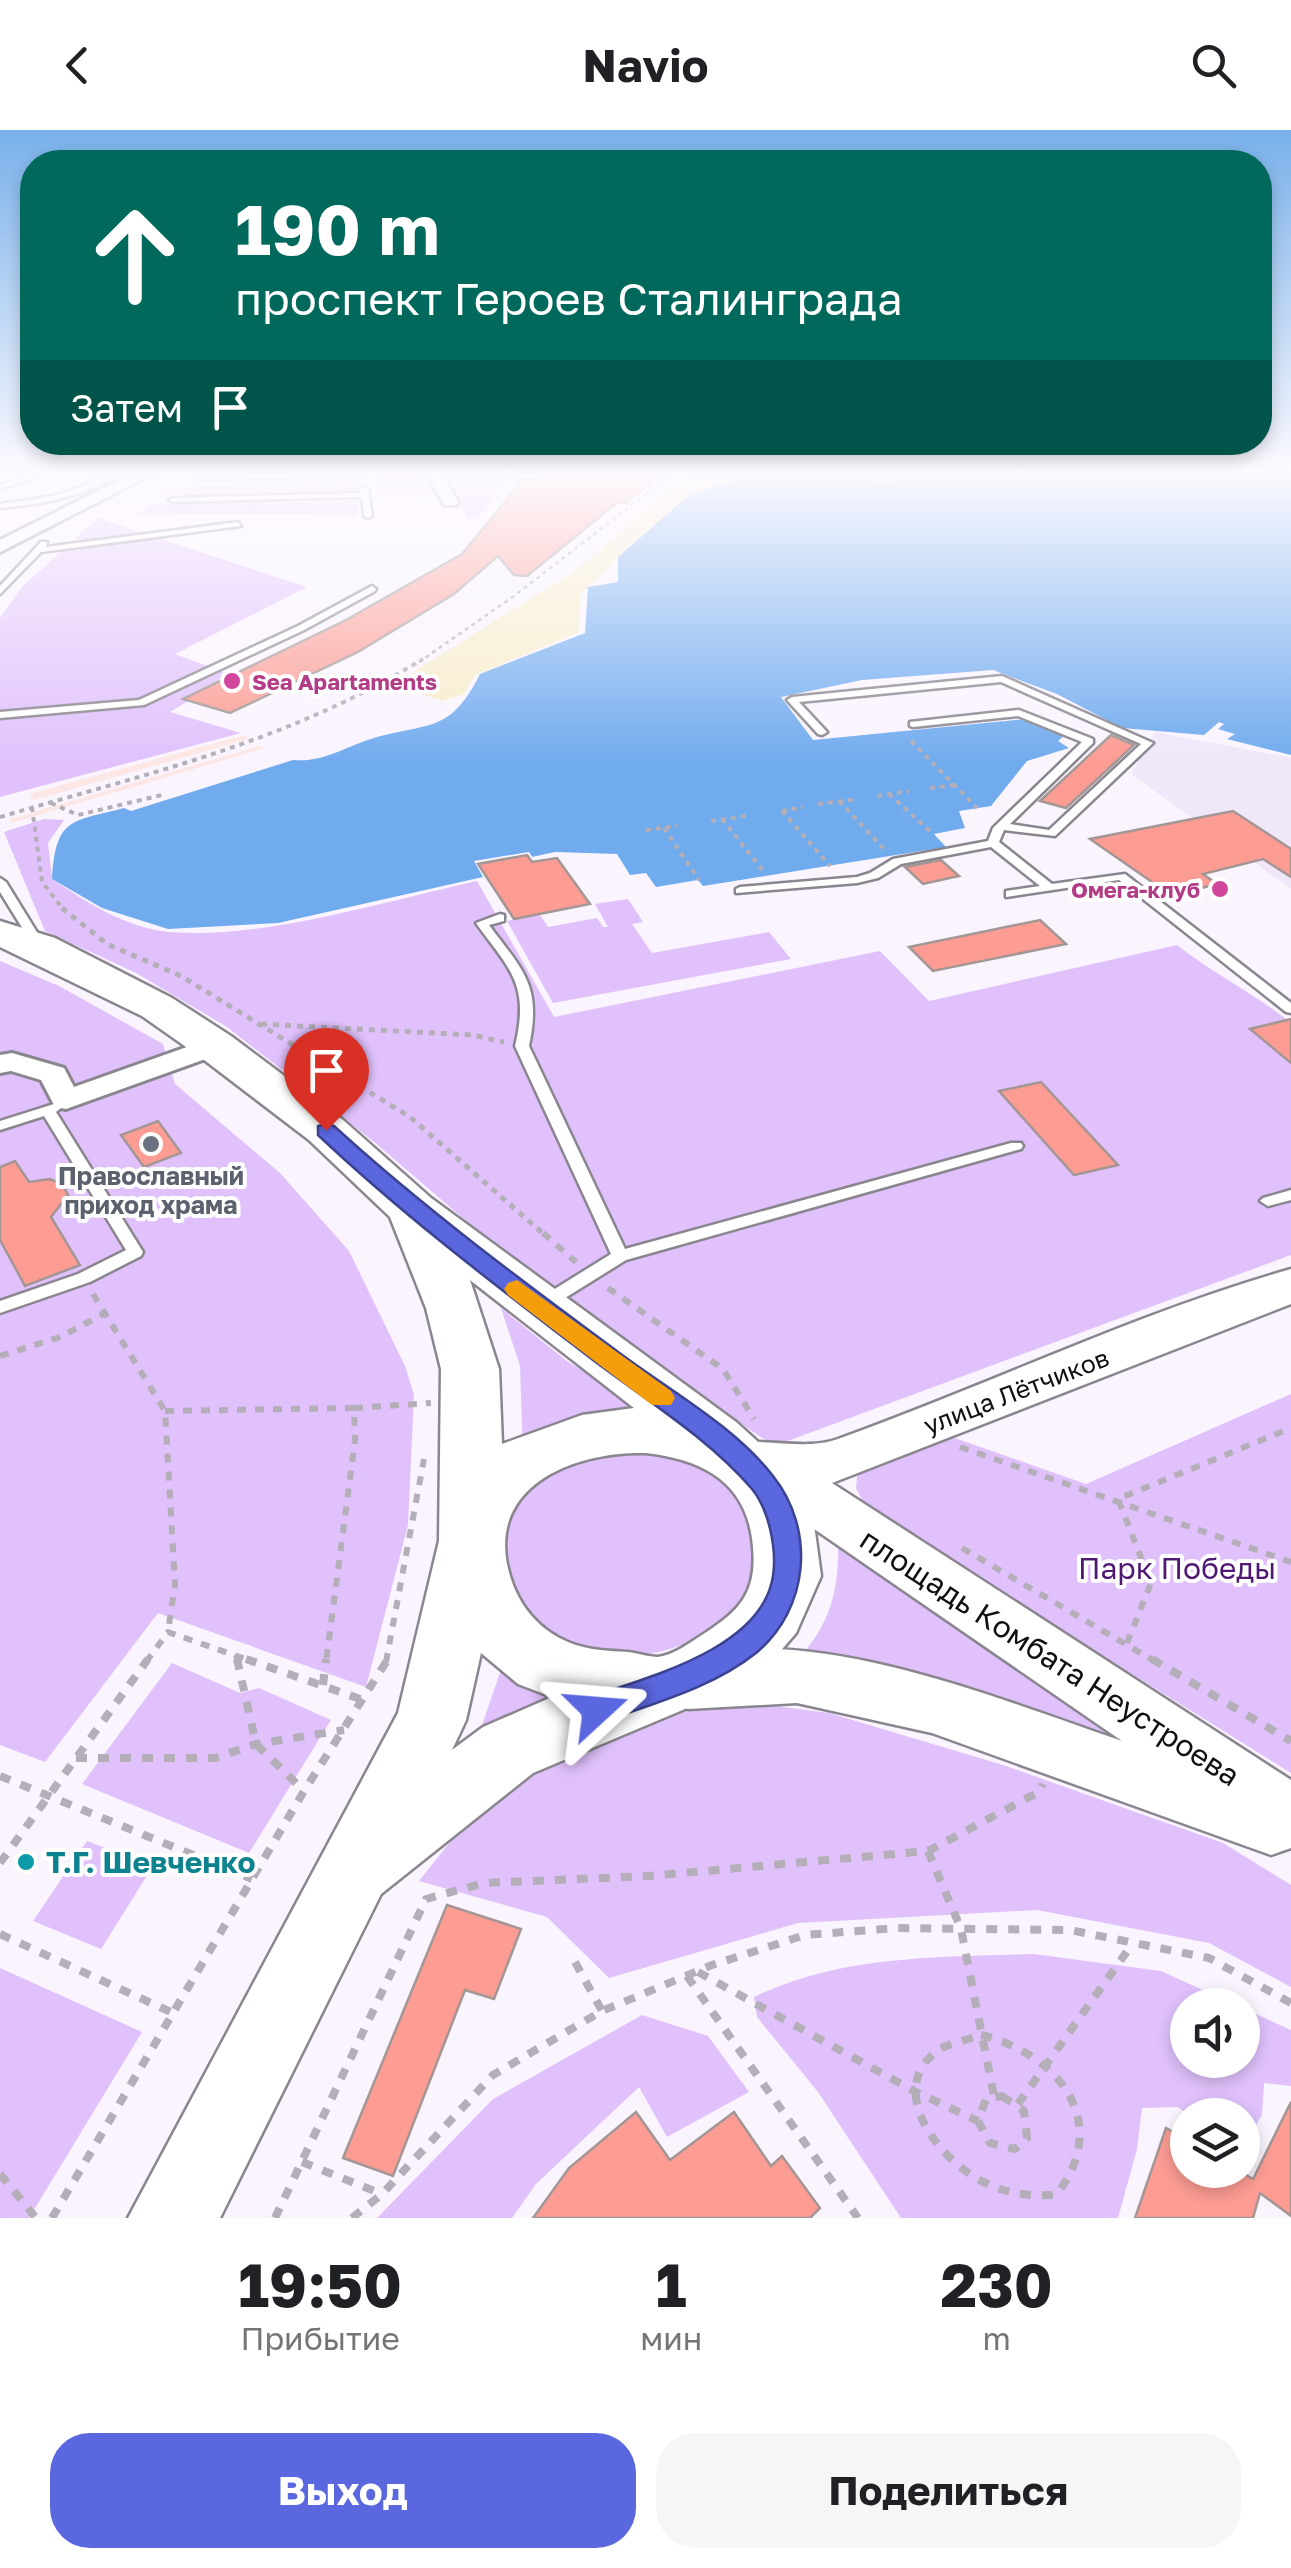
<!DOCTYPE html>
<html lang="ru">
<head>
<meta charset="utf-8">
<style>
  :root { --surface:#fff; --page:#f6f6f6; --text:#202124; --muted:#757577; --accent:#5b67df }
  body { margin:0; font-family:"Golos Text",sans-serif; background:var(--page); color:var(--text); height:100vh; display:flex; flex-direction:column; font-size:38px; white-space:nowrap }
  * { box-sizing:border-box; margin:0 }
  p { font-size:32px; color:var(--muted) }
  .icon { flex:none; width:55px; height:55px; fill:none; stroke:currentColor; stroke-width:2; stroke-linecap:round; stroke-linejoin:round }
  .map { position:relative; height:2088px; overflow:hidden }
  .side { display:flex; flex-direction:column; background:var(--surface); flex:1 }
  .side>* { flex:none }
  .hud { position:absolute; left:20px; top:20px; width:1252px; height:305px; border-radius:40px; box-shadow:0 5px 15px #0003; background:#00695c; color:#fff; overflow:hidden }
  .buttons { position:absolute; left:1170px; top:1858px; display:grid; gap:20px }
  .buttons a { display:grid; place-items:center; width:90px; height:90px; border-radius:50%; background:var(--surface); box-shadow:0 5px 15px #0003; font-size:50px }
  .pin { position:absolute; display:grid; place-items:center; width:85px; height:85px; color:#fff; margin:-102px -42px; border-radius:50% 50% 50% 0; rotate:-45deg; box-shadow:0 0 10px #0007 }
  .pin .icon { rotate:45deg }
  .me { position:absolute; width:110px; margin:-55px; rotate:71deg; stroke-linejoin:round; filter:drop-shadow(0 0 8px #0008) }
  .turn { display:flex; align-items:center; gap:35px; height:210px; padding:0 50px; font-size:45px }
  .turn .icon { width:130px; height:130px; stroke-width:2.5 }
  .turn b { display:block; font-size:70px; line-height:85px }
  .then { display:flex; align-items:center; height:95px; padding:0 50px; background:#0003; gap:20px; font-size:38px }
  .eta { display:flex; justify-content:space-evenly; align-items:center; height:170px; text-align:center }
  .eta b { font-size:60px; font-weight:700; line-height:70px }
  .cta { display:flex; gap:20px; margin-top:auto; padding:20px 50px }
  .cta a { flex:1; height:115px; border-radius:40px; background:var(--accent); color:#fff; font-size:40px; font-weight:700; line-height:115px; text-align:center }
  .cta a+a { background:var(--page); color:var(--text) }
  header { display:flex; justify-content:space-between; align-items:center; height:130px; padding:0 50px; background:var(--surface); font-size:45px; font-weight:700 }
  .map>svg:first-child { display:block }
</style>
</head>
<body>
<header><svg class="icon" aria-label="back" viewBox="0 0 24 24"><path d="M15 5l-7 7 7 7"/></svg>Navio<svg class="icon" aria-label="search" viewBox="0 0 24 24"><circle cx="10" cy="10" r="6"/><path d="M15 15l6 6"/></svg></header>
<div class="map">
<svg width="1291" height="2088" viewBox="0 0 1291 2088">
  <rect width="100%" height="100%" fill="#faf4ff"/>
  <g fill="#fde7e4">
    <path d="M244,605L249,609L34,670L29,664Z"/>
    <path d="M259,616L265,618L12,693L9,689Z"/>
  </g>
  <path fill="#f0e7f9" d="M1155,602L1291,628V759L1131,644Z"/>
  <g fill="#e0c1fc">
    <path d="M374,340H416L430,367H378Z"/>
    <path d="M446,348L507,350L477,389H468Z"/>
    <path d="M357,350L359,362L161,365L164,357Z"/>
    <path d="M357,371L358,385L138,384L152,374Z"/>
    <path d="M98,388L307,457L175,524L232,545L170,582L241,603L0,667V488L22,457Z"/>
    <path d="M44,689L64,690L48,713L52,749C86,772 126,798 169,802C261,810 386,771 477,751L554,887L880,821L929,871L1177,815C1215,845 1254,863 1291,893V1125L774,1316L552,1165L373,1011L227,897L136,843L45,801L4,702Z"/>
    <path d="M628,769L643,792L632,794L652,823L769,802L791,829L553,873L507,791L540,785L548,797L597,788L603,797H608L595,774Z"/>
    <path d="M0,831L59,856L163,914L175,954L280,1043L349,1121L405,1236L414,1265L408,1395L366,1557L158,1483L45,1632L0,1615Z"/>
    <path d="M501,1178L568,1232L654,1282L523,1324L520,1236Z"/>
    <path d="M1291,1264V1643L867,1379L856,1358L858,1335L935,1301L1086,1354Z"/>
    <path d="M594,1319C619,1320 653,1315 677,1323C736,1344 790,1422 735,1477C717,1496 698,1510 673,1518C614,1539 519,1513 502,1446C499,1435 503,1420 505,1409C507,1386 510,1371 527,1355C543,1339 573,1329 594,1319Z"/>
    <path d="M838,1412L1169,1628L799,1528C831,1493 839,1459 838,1412Z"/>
    <path d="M504,1531L577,1564L471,1627Z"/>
    <path d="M172,1533L240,1563L259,1558L331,1590L249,1723L82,1654Z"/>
    <path d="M745,1572L829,1583L1003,1635L1223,1713L1291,1755V1857L1209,1813L1037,1780L798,1793L609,1848L547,1787L419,1751L488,1664L554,1619L683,1575Z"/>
    <path d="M87,1711L153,1736L101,1819L33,1791Z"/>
    <path d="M1034,1824L1161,1841L1236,1875H1188V1930H1242L1243,1878L1291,1900V1956L1264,1953L1262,1985L1245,2013L1242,1985H1188L1178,1977L1142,1978L1137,2019L1118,2088H901L818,1962L757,1887L754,1867C840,1825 940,1827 1034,1824Z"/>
    <path d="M0,1838L142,1902L29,2088H0Z"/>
    <path d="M642,1885L708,1906L749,1962L667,2007L639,1957L536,2054L512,2088H377L493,1969Z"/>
  </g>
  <path fill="#f7edc8" d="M692,340L749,342C706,363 656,390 621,424C606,439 600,451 581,462L579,502L475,545L464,564L442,571L394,554L575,441Z"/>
  <path fill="#70abee" d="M818,340H1291V625L1227,609L1235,604L1218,599L1224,594L1219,592L1204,605L1122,598L1057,564L993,540L862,550L781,567L813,610L1026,589L1064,606L1058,611L1069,618L1027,631L991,676L959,681L965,698L934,704L946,717L703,756L698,750L656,757L646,743L630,745L617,724L555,722L532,727L529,722L474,731L483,747L278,793L168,799L102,778L52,749C56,687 71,692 124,678L131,681L293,630C322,633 347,616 374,608C429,592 450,604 480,544L585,503L588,457L618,452V427L689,365L763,341L892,352L896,349Z"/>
  <g fill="#fc9c93" stroke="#a39695" stroke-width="2.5">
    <path d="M547,340H667L626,373L618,372L527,446L514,445L498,426L454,464L358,522L230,583L183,569L346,490L462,424L522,351H540Z"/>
    <path d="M1111,605L1134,615L1066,678L1040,671Z"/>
    <path d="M1233,681L1291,719V747L1263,729L1203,744L1217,754L1172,766L1090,709Z"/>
    <path d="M527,725L532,732L557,728L590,774L514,789L478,734Z"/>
    <path d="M941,730L959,746L923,754L905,737Z"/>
    <path d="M1040,790L1066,814L933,841L909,817Z"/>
    <path d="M1291,889V933L1250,899Z"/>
    <path d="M1041,952L1118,1035L1074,1045L999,961Z"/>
    <path d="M158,991L181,1023L144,1037L121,1005Z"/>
    <path d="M15,1031L29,1052L50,1049L62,1054L68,1065L51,1087L80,1135L25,1156L0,1110V1037Z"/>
    <path d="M447,1775L521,1799L494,1869L465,1860L393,2046L343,2028Z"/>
    <path d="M1291,1972V2086L1260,2063L1253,2088H1135L1166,1998L1188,2010V2040H1238L1253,2049Z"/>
    <path d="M636,1982L670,2030L734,1982L771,2036L782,2026L820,2078L810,2088H533L569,2038Z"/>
  </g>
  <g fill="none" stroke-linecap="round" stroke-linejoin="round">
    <g stroke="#8a868f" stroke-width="5">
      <g id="lane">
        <path d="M47,340H58L0,359V355Z"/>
        <path d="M113,340H121C87,368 42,374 0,378V374C40,369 80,364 113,340Z"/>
        <path d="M433,341L534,344L538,346L534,348L431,344Z"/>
        <path d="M361,342L363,345L202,350L198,348L202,346Z"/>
        <path d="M364,357L368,359L372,386L368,388L364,386L362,367L173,372L169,370L173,368L361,363L360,359Z"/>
        <path d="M238,392L241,396L41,422L0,464V456L41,412H47L46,417Z"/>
        <path d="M372,456L376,459L375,461L304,500L144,575L0,588V582L139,570L298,496Z"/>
        <path d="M1002,546L1153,613L1055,706L1004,700L999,712L1052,754L1125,744L1291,873V883L1286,882L1119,750L1006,767V761L1040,756L991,717L901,734L878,748L857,753L736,763V759L740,757L857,747L870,743L893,729L988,711L993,698L1082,612L1018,586L913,597L910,596V592L1019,580L1093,609V613L1010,694L1049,700L1141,614L1001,552L799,572L827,602L822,605L818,604L787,570L792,567Z"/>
        <path d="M0,748L6,752L46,817L44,820H36L34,817L0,762Z"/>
        <path d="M500,784L504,785V791L489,795C523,841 542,855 529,916L625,1119L1011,1013H1021L1023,1016L1021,1019L626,1130L549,1178H537L535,1174L537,1170L611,1124L515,916C530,854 510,840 476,793Z"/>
        <path d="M54,974L61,978L56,982L143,1122L141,1126L90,1152L0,1183V1171L78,1144L126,1120L44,986L0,1000V991Z"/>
        <path d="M1291,1060V1070L1268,1076L1260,1071L1263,1068Z"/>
      </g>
    </g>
    <g stroke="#8a868f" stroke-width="6">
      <g id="street">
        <path d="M140,340H160L0,422V410Z"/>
        <path d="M425,340H440L458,372L456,375H444Z"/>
        <path d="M215,907L225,910L230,916L225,922L66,979L55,977L41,950L11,941L0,943V925L12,923L64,938L74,957Z"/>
      </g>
    </g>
    <g stroke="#8a868f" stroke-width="5">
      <path id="secondary" d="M1291,1139V1174L832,1353L1291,1650V1718L1271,1725L932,1603L797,1573L688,1579L666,1571L657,1552L666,1533C798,1485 995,1568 1122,1611L775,1372L725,1346L717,1331L725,1316C761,1305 801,1322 838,1309C989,1255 1136,1183 1291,1139Z"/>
    </g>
    <g stroke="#8a868f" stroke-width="5">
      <path id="primary" d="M0,791L55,808L172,868L231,906L343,990L431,1068L736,1292L785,1336L813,1387L821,1446L796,1503L771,1532L730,1560L533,1643L381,1764L220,2088H128L398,1583L439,1411L441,1239L426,1178L390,1087L309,1010L199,926L142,886L0,817ZM470,1150L634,1278L582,1285L502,1314L499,1239ZM646,1323C706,1330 748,1354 753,1417C757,1461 741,1480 705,1503C691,1512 674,1525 658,1527C649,1527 637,1523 628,1522C609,1521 586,1520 568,1512C539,1500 519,1476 510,1446C483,1357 573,1321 646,1323ZM481,1523L518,1554L552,1567L483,1597L452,1620L466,1590Z"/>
    </g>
    <path stroke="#b3aeb7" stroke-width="2.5" stroke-dasharray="4 4" stroke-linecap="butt" d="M419,532L514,466L677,340"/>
    <g stroke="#b3aeb7" stroke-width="4" stroke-dasharray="5 5" stroke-linecap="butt">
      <path d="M911,611L977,678"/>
      <path d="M930,658L954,655"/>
      <path d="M889,664L933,704"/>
      <path d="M877,666L909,661"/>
      <path d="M839,671L885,720"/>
      <path d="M51,673L78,685L162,665"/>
      <path d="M818,674L858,669"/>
      <path d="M32,677L42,752L64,780"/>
      <path d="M782,681L830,736"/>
      <path d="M782,681L803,677"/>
      <path d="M0,687C149,643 288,612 423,529"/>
      <path d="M722,689L764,742"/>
      <path d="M711,691L746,686"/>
      <path d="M664,698L699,750"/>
      <path d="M646,700L677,696"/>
    </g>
    <g stroke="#b3aeb7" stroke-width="5" stroke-dasharray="6 6" stroke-linecap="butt">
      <path d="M62,778L107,814L181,846L410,987L546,1106"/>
      <path d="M261,894L472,905L504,912"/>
    </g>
    <g stroke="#b3aeb7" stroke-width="6" stroke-dasharray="9 9" stroke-linecap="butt">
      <path d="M543,1103L576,1132"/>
      <path d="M608,1158L723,1239L754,1289"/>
      <path d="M93,1164L165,1281L175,1454L168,1502"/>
      <path d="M0,1226L60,1207L105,1183"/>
      <path d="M354,1278L431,1273"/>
      <path d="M165,1281L354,1278L355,1310L326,1532"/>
      <path d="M960,1317L1291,1432"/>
      <path d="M962,1418L1156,1532"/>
      <path d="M1127,1513L1151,1453L1118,1369L1291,1298"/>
      <path d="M236,1525L238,1532"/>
      <path d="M146,1532L168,1502L254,1532"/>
      <path d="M386,1532L424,1329"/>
    </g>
    <g stroke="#b3aeb7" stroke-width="8" stroke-dasharray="11 11" stroke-linecap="butt">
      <path d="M237,1529L256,1614L303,1660"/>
      <path d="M246,1529L363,1570"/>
      <path d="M1152,1529L1291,1611"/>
      <path d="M323,1555L326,1529"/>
      <path d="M76,1628H215L256,1614L344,1600"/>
      <path d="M0,1646L252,1749"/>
      <path d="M928,1721L961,1799L994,1966"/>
      <path d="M0,1733L148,1529"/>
      <path d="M0,1804L173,1883"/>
      <path d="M575,1832L602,1881"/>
      <path d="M698,1842L916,1962L978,1991"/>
      <path d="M687,1846L858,2088"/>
      <path d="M981,1905C1059,1924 1113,1993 1056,2065C1031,2066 1011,2065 988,2054C943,2035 883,1962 937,1921C948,1913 968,1910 981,1905Z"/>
      <path d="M1002,1966L1024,1981L1027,2008L1015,2019L990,2013L978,1991L986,1969Z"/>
      <path d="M1018,1974L1133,1813"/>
      <path d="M302,2032L382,2064"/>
      <path d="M0,2044L36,2088"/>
      <path d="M52,2088L304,1661L388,1529"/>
      <path d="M275,2088L426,1769L484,1753L649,1746L928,1721L1039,1662L1043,1654"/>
      <path d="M352,2088L382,2064L493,1945L602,1881L712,1835L805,1805L898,1798L1070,1800L1209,1828L1291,1873"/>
    </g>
    <use href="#lane" fill="#fff" fill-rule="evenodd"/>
    <use href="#street" fill="#fff" fill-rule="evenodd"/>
    <use href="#secondary" fill="#fff" fill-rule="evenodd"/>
    <use href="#primary" fill="#fff" fill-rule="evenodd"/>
  </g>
  <linearGradient id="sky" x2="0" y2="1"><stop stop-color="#78b0ea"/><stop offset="0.54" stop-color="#fdfaff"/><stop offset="1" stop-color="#fdfaff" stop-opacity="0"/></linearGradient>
  <rect width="1291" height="633" fill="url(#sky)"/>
  <path fill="#5b67df" stroke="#3b4391" stroke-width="2.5" d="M326,994L334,996C426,1080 525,1153 625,1227C674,1263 736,1298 773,1346C816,1400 809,1479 756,1523C711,1559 650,1574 597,1594L585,1590L581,1580L585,1569C644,1548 762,1520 773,1446C777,1419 769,1380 752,1359C708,1308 646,1270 593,1230C499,1158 405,1087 318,1005V996Z"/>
  <path fill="#f59e0b" d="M517,1150L671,1261L675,1268L671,1275H652L508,1165L504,1159L508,1153Z"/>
  <g fill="#d1479c" stroke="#fff" stroke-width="4">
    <circle cx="232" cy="551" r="10"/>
    <circle cx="1220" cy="759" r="10"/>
  </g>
  <circle fill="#6b7280" stroke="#fff" stroke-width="4" cx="151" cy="1014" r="10"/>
  <circle fill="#0f9aa8" stroke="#fff" stroke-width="4" cx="26" cy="1732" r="10"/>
  <g text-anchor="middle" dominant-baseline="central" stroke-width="8" stroke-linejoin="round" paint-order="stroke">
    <g font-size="22" font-weight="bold" fill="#b23c85" stroke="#fff" text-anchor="start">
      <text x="252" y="551">Sea Apartaments</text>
      <text x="1200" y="759" text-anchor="end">Омега-клуб</text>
    </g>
    <g font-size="25" font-weight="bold" fill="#5b616d" stroke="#fff">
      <text x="151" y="1045">Православный<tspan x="151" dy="29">приход храма</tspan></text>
    </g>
    <g font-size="25" fill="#110f13" stroke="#fff">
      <text transform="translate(1016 1261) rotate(-21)">улица Лётчиков</text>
    </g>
    <g font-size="30" fill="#4f1973" stroke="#fff">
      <text x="1177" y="1438">Парк Победы</text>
    </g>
    <g font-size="30" fill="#110f13" stroke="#fff">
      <text transform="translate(1050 1527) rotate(33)">площадь Комбата Неустроева</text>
    </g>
    <g font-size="30" font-weight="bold" fill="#0d838f" stroke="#fff" text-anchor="start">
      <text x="46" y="1732">Т.Г. Шевченко</text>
    </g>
  </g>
</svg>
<div class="buttons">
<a><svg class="icon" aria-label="sound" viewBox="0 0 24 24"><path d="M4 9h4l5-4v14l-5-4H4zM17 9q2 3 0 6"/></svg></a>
<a><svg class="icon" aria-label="layers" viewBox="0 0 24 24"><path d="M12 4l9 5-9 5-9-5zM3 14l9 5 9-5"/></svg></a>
</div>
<div class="pin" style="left:326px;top:1000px;background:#d93025"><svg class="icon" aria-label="arrive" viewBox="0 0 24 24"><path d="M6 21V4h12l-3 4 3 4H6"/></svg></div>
<svg class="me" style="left:597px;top:1580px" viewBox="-20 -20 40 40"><path d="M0-17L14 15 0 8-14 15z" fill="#5b67df" stroke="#fff" stroke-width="4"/></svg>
<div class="hud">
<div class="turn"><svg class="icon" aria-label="ahead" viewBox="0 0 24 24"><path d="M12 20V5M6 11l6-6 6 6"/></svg><div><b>190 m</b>проспект Героев Сталинграда</div></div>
<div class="then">Затем<svg class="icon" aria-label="arrive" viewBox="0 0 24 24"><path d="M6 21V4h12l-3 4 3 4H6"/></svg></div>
</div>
</div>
<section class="side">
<div class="eta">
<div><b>19:50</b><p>Прибытие</p></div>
<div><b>1</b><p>мин</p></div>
<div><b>230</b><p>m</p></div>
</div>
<div class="cta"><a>Выход</a><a>Поделиться</a></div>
</section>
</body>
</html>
